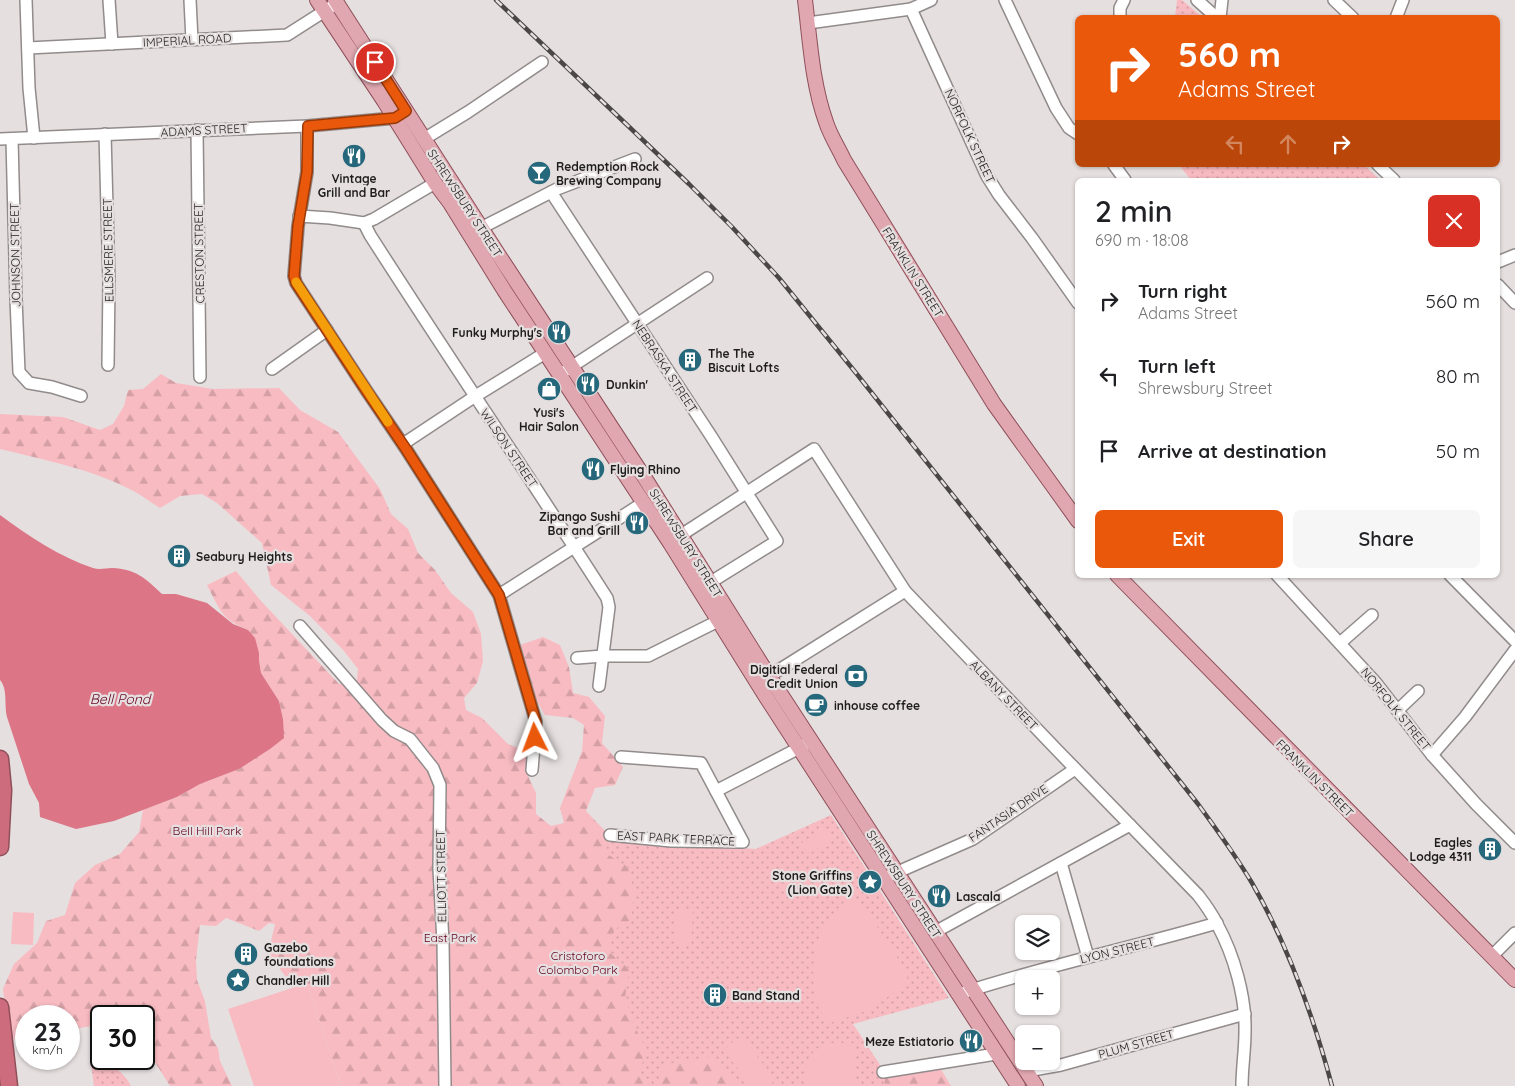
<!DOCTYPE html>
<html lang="en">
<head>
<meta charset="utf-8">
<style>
  :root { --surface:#fff; --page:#f6f6f6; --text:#202124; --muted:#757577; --accent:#ea580c }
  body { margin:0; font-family:Quicksand,sans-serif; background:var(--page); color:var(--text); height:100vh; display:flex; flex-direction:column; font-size:19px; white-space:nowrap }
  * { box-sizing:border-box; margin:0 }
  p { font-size:16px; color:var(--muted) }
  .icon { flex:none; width:28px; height:28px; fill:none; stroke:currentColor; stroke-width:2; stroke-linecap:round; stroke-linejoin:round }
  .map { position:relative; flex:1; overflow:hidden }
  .side { position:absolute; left:1075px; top:178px; width:425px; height:400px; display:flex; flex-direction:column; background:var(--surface); border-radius:8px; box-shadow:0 1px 4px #0004 }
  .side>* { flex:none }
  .top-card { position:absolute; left:1075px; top:15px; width:425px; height:152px; border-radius:8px; box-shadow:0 1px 4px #0004; background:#ea580c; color:#fff; overflow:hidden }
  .buttons { position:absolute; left:1015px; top:915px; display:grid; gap:10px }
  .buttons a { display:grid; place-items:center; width:45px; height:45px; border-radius:8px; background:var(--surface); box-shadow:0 1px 4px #0004; font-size:25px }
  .speed { position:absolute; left:15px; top:1005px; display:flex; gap:10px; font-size:25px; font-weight:700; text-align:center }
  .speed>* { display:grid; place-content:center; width:65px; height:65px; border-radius:50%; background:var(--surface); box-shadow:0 1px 4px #0004; line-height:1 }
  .speed small { font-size:12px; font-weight:400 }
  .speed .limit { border:2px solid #111; border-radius:8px; background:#fff; color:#111 }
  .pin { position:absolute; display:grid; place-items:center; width:42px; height:42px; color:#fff; margin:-21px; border:2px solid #fff; border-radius:50%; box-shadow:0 1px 5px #0007 }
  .me { position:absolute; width:55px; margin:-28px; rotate:357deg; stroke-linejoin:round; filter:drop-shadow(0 0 4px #0008) }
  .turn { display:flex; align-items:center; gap:18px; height:105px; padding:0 20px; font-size:22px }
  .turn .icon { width:65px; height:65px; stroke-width:2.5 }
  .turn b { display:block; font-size:35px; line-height:42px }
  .lanes { display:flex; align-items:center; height:48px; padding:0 20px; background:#0003; justify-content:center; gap:25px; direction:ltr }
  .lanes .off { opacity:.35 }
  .round { display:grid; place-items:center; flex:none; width:52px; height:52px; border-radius:8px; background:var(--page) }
  .summary { display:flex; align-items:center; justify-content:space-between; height:85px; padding:0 20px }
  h1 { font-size:30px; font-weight:600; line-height:38px }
  .primary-button { display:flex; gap:10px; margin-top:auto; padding:10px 20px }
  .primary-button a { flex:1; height:58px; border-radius:8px; background:var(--accent); color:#fff; font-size:20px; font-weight:600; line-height:58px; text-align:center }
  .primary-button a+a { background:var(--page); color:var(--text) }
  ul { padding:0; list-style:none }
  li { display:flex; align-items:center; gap:15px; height:75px; padding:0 20px }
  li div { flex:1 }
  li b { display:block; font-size:19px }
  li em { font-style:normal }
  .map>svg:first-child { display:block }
</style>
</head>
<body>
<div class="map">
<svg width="1515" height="1086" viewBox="0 0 1515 1086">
  <defs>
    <pattern id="green-dots" width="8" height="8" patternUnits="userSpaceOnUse" patternTransform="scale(1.25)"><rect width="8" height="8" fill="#f8bbc2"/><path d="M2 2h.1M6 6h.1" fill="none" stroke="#d4a0a6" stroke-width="1.8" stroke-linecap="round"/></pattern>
    <pattern id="forest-firs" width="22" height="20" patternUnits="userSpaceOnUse" patternTransform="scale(1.25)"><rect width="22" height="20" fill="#f8bbc2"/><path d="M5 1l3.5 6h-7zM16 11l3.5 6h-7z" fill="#d4a0a6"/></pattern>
  </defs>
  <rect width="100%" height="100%" fill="#e6dfdf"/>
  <g fill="url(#green-dots)">
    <path d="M1177,0H1182L1202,17H1175Z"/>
    <path d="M1179,165H1364L1380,180H1191Z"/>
    <path d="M831,815L949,998L853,1024L886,1074L951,1086H452L577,839L756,849Z"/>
    <path d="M103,1062C116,1067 125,1074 131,1086H94L91,1063Z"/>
  </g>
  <g fill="url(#forest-firs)">
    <path d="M161,374L176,383L213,389L279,388L300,410L338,432L380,489L391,514L408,529L418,553L435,570L451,593L473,612L481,634L483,661L477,683L464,698L466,710L482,718L508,744L527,752V774L536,793V814L551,826L564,823L560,808L582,751L584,725L573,718L545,715L534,696L520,645L543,637L560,645L569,667L573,693L589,697L605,716L602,743L623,767L615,785L595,788L586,811L606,832L607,854L628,867L634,893L631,920L614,930L609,952L629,969L625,998L635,1027L645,1047L641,1073L645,1086H341L307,983L294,987L268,954L275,924L269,923L259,931L226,918L216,926L200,925L196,960L197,980L205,1001L211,1038L218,1048L220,1061L232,1086H170L148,1051L144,1049V1016H101V1029L91,1026L69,1030V1016H26V1048L22,1049L9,1032L3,989L14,964L37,943L46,921L65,915L75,883L95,865L120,854L139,832L143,810L177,797L200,784L239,769L283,719L279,701L261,673L259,660V653L248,630C221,619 220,610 207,585L236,571L261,601L339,684L357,680L358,669L344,651L310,616L271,585L262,543L217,503L202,494L180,496L160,508C152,503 145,498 137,493C96,470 45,460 0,449V414L63,417L100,430L113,424L124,406L128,390L143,389Z"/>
    <path d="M711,1056L745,1086H658L661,1073L667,1064Z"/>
    <path d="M939,1066L951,1086H884L886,1074Z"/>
  </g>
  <g fill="#f8bbc2">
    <path d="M824,829L831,840L807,855L800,844Z"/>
    <path d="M852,895L867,911L908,974L906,984L869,1010L830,1023C825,1017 819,1011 817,1003C810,978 812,946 826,924C832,913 843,903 852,895Z"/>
    <path d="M675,909H693L691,945L674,944Z"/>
    <path d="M13,912L34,913L33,945L11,944Z"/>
    <path d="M307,983L341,1086H254L228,1009Z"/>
    <path d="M741,1036L776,1080L768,1086H752L723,1050Z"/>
    <path d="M827,1043H854L856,1086H805C805,1066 807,1051 827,1043Z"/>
  </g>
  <path fill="#dc7586" d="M0,515C28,536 60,557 93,568C99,570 106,568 112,568C136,569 145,578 162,594H176L207,603L233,624L248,630L255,638L259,653V660L261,673L279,701L283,719L284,738L270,749L239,769L200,784L177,797L114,821L76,829L40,817L39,803L29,784L7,717C4,706 8,689 0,680Z"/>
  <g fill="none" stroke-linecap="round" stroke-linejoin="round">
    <g stroke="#928b8b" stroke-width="14">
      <g id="minor">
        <path d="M26,0L29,88L34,138"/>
        <path d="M109,0L112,44"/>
        <path d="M190,0L192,40"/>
        <path d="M1005,0L1056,108L1069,128L1078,134"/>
        <path d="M1197,0L1217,18"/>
        <path d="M1334,0L1353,18"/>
        <path d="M911,9L987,176L999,195L1032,238L1078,303"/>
        <path d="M1120,18V8L1124,0"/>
        <path d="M1220,18L1222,0"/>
        <path d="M1396,18L1403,0"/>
        <path d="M808,23L911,9L931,0"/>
        <path d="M28,48L287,35L337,3"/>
        <path d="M307,126V172L298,226L294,276L296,283L366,390L406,449L499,595L536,722L532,770"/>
        <path d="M197,130L200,377"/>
        <path d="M105,134L109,282L108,365"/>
        <path d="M0,139L307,126L395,118L401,114"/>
        <path d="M12,139L16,299L19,372L29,383L52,387L81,396"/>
        <path d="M424,139L468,112L542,62"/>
        <path d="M1114,165L1125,180"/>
        <path d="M1378,165L1394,180"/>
        <path d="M551,192L711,436L777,541L711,582"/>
        <path d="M299,216L330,218L364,223L374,219L435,183"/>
        <path d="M364,223L370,235C448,357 529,476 607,598L609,607L599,686"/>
        <path d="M475,231L557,189L635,159"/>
        <path d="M1498,262L1515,255"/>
        <path d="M1498,285L1515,303"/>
        <path d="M272,369L327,330"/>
        <path d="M565,371L707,278"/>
        <path d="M403,444L474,397L545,353"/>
        <path d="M675,539L814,449L905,591L1057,750L1198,895C1205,904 1212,914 1217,924C1234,955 1246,997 1245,1032C1245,1050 1242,1068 1242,1086"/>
        <path d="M1277,575L1376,683L1432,755L1476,804L1515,843"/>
        <path d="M1450,575L1515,641"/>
        <path d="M499,595L643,503"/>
        <path d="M300,626L382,720L394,731L410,739L433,768L440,785L439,869L443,942L445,1086"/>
        <path d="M1340,643L1372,615"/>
        <path d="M577,658L603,656H648L718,621"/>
        <path d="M763,680L905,591"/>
        <path d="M1398,710L1418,691"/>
        <path d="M1432,755L1465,717L1515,650"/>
        <path d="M716,791L805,745"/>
        <path d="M610,835L671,841L743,842L701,763L621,757"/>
        <path d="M1061,863L1088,957"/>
        <path d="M891,875L973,839L1075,769"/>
        <path d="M935,932L1130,825"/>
        <path d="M1492,956L1515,933"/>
        <path d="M959,994C1044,966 1131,948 1217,923"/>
        <path d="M1027,1071L1061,1065L1245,1014"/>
        <path d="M883,1072L996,1054"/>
      </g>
    </g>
    <g stroke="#8f505a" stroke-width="16">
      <g id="major">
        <path d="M317,0L384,101L435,183L450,203L504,290L670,543L766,697L1018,1086"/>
        <path d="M335,0L500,257L646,480L769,676L1036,1086"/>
        <path d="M805,0C810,40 812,83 826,122C830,135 838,147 844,160L994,404L1078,521"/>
        <path d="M1117,575L1515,980"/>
      </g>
    </g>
    <g stroke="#8f505a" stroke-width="19">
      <g id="highway">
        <path d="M0,759L3,790L0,847"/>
        <path d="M0,1007L9,1086"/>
      </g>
    </g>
    <use href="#minor" stroke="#fff" stroke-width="11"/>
    <use href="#major" stroke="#e0a7b0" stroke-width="14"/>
    <use href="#highway" stroke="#cc6c7c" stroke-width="16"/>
    <g stroke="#4b4747" stroke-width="4.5">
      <path id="rail" d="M496,0L689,184L732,227L779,278L856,373L1198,804C1217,830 1236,856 1252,883C1289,947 1313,1015 1332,1086"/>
    </g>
    <use href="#rail" stroke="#e6dfdf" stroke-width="2.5" stroke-dasharray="8" stroke-linecap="butt"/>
  </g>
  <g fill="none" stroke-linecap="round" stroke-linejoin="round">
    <g stroke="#983908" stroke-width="12">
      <path id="route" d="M375,62L406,111L395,118L308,126L307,172L298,226L294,276L296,283L366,390L406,449L499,595L536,722L535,738"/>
    </g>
    <use href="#route" stroke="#ea580c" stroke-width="9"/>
    <path stroke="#f59e0b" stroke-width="9" d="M296,282L388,422"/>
  </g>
  <defs>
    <g id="restaurant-disc" transform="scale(1.25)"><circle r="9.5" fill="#25677b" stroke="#e6dfdf"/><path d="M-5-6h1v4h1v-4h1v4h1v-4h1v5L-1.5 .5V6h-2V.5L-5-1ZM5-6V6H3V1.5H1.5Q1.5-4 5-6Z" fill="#fff"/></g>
    <g id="bar-disc" transform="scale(1.25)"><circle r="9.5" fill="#25677b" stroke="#e6dfdf"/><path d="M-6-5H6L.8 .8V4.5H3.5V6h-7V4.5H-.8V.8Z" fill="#fff"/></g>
    <g id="building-disc" transform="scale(1.25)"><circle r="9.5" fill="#25677b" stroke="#e6dfdf"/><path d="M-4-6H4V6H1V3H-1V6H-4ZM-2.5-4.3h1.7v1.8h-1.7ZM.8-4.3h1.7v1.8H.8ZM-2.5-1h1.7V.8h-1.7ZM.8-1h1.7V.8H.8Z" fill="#fff"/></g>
    <g id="shop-disc" transform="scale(1.25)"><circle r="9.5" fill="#25677b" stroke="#e6dfdf"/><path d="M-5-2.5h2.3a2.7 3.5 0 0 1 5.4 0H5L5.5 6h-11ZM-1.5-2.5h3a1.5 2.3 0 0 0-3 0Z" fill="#fff"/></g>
    <g id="bank-disc" transform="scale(1.25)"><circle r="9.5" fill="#25677b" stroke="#e6dfdf"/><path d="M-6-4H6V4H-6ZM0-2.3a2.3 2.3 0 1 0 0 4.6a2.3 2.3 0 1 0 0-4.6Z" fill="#fff"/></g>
    <g id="cafe-disc" transform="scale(1.25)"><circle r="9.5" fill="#25677b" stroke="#e6dfdf"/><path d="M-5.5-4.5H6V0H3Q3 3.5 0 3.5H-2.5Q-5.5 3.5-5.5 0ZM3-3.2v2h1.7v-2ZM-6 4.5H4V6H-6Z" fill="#fff"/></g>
    <g id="sight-disc" transform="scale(1.25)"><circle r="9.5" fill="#25677b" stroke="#e6dfdf"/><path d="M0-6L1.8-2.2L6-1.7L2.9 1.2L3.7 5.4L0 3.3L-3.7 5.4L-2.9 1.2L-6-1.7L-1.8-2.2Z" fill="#fff"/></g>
  </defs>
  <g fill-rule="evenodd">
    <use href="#restaurant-disc" x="354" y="156"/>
    <use href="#bar-disc" x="539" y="173"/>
    <use href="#restaurant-disc" x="559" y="332"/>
    <use href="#building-disc" x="690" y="360"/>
    <use href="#restaurant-disc" x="588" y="384"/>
    <use href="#shop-disc" x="549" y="389"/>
    <use href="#restaurant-disc" x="593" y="469"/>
    <use href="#restaurant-disc" x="637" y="523"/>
    <use href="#building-disc" x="179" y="556"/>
    <use href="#bank-disc" x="856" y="676"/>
    <use href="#cafe-disc" x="816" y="705"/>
    <use href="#building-disc" x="1490" y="849"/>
    <use href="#sight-disc" x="870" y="882"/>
    <use href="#restaurant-disc" x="939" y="896"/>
    <use href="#building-disc" x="246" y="954"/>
    <use href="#sight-disc" x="238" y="980"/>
    <use href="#building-disc" x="715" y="995"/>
    <use href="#restaurant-disc" x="971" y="1041"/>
  </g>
  <g text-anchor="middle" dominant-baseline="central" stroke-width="4.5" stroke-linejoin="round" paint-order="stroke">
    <g font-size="12" fill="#1f1c1c" stroke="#e6dfdf">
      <text transform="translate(187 40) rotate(-3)">IMPERIAL ROAD</text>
      <text transform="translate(204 130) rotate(-3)">ADAMS STREET</text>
      <text transform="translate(970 136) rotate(65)">NORFOLK STREET</text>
      <text transform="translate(465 203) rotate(57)">SHREWSBURY STREET</text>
      <text transform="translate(108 250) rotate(-91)">ELLSMERE STREET</text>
      <text transform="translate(199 253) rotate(-91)">CRESTON STREET</text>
      <text transform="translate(15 255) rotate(-91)">JOHNSON STREET</text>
      <text transform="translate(913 272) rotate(58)">FRANKLIN STREET</text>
      <text transform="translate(665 366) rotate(57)">NEBRASKA STREET</text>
      <text transform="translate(509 448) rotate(56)">WILSON STREET</text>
      <text transform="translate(686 543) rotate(58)">SHREWSBURY STREET</text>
      <text transform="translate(1004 695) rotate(46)">ALBANY STREET</text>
      <text transform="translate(1396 709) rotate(51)">NORFOLK STREET</text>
      <text transform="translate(1315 778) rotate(45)">FRANKLIN STREET</text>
      <text transform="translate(1008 813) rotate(-34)">FANTASIA DRIVE</text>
      <text transform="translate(676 838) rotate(3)">EAST PARK TERRACE</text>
      <text transform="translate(441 876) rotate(-91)">ELLIOTT STREET</text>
      <text transform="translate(904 884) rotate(57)">SHREWSBURY STREET</text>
      <text transform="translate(1117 950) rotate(-14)">LYON STREET</text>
      <text transform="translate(1136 1044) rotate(-16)">PLUM STREET</text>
    </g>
    <g font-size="12" font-weight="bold" fill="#1f1c1c" stroke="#e6dfdf" text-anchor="start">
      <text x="556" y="166">Redemption Rock<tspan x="556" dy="14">Brewing Company</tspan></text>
      <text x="354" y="178" text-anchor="middle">Vintage<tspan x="354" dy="14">Grill and Bar</tspan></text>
      <text x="542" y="332" text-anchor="end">Funky Murphy's</text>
      <text x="708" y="353">The The<tspan x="708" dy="14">Biscuit Lofts</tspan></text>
      <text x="606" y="384">Dunkin'</text>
      <text x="549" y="412" text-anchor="middle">Yusi's<tspan x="549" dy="14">Hair Salon</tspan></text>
      <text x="610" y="469">Flying Rhino</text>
      <text x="620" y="516" text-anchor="end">Zipango Sushi<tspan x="620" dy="14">Bar and Grill</tspan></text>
      <text x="196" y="556">Seabury Heights</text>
      <text x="838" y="669" text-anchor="end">Digitial Federal<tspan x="838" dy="14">Credit Union</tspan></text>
      <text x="834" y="705">inhouse coffee</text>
      <text x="1472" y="842" text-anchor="end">Eagles<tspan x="1472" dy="14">Lodge 4311</tspan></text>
      <text x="852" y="875" text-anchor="end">Stone Griffins<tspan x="852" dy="14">(Lion Gate)</tspan></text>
      <text x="956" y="896">Lascala</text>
      <text x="264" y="947">Gazebo<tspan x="264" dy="14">foundations</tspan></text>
      <text x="256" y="980">Chandler Hill</text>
      <text x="732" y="995">Band Stand</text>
      <text x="954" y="1041" text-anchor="end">Meze Estiatorio</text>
    </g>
    <g font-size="12" fill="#610021" stroke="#e6dfdf">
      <text x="207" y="830">Bell Hill Park</text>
      <text x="450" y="937">East Park</text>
      <text x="578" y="955">Cristoforo<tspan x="578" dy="14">Colombo Park</tspan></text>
    </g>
    <g font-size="14" font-style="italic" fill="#670726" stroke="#e6dfdf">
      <text x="120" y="699">Bell Pond</text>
    </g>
  </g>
</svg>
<div class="buttons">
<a><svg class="icon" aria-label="layers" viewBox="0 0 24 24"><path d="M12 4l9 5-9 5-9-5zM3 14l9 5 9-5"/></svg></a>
<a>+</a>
<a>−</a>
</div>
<div class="speed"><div>23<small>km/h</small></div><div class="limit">30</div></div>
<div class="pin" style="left:375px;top:62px;background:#d93025"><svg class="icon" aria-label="arrive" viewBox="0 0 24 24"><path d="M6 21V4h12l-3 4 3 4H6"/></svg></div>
<svg class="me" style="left:535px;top:738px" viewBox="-20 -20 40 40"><path d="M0-17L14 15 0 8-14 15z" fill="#ea580c" stroke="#fff" stroke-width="4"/></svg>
<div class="top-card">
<div class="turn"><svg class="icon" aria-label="right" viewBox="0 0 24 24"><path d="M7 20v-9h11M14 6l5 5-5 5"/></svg><div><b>560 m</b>Adams Street</div></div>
<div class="lanes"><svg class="icon off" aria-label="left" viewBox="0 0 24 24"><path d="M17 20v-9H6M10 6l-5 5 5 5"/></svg><svg class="icon off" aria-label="ahead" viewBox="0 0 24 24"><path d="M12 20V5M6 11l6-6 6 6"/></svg><svg class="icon" aria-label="right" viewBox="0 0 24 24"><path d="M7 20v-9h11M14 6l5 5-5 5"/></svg></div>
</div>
<section class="side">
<div class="summary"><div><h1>2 min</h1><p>690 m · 18:08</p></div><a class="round" style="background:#d93025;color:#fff"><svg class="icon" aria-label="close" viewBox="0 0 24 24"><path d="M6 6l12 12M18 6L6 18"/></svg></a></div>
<ul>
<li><svg class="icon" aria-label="right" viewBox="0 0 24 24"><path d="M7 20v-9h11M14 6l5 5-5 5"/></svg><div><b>Turn right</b><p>Adams Street</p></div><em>560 m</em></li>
<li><svg class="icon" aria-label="left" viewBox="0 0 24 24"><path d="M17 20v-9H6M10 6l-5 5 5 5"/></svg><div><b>Turn left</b><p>Shrewsbury Street</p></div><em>80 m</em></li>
<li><svg class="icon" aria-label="arrive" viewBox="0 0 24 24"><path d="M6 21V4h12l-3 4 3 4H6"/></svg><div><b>Arrive at destination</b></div><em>50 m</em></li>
</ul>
<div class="primary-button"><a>Exit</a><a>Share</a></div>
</section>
</div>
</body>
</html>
